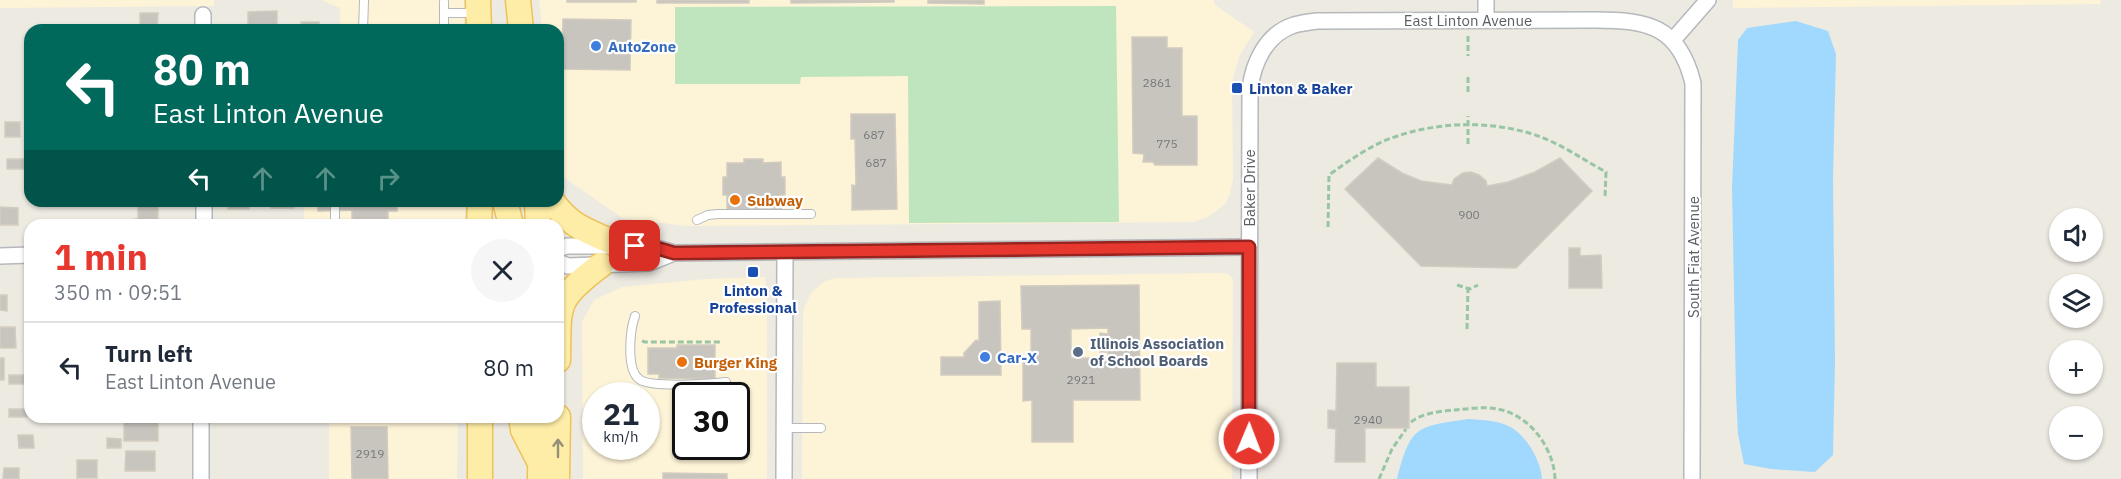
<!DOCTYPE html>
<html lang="en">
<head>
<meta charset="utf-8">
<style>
  :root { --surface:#fff; --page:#f6f6f7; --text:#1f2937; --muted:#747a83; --line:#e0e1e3; --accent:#e7382f }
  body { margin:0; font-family:"IBM Plex Sans",sans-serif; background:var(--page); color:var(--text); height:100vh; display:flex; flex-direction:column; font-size:22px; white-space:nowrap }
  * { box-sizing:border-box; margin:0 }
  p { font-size:20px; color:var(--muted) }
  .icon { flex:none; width:33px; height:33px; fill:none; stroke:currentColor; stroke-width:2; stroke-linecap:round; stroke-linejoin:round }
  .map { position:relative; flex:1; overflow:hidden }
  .side { position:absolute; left:24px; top:219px; width:540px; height:204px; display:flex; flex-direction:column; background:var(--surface); border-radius:18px; box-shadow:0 2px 4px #0004 }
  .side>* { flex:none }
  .guide { position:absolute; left:24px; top:24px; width:540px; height:183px; border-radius:18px; box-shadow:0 2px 4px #0004; background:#00695c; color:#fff; overflow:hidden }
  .tools { position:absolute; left:2049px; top:208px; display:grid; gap:12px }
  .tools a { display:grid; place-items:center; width:54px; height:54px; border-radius:50%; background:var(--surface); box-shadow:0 2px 4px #0004; font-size:30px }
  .speed { position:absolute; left:582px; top:382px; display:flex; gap:12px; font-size:30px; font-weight:700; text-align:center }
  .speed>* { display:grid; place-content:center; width:78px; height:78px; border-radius:50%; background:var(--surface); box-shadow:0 2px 4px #0004; line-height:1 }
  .speed small { font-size:15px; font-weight:400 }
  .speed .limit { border:3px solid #111; border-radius:9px; background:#fff; color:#111 }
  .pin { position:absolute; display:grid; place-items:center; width:51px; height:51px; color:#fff; margin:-26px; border-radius:12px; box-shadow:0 3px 9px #0006 }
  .me { position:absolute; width:66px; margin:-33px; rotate:1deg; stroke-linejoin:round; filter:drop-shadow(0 0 4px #0008) }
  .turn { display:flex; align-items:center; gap:21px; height:126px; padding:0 30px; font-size:27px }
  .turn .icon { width:78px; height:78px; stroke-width:2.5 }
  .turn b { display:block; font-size:42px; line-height:51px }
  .lanes { display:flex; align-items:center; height:57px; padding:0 30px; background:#0003; justify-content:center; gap:30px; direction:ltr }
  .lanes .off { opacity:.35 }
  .round { display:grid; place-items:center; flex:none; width:63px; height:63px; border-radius:32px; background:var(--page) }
  .head { display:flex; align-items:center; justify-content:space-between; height:102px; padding:0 30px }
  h1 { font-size:36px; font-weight:700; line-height:45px; color:var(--accent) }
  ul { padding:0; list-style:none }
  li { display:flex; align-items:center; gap:18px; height:90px; padding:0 30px; border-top:2px solid var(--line) }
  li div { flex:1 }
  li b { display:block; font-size:22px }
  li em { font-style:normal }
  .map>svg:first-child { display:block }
</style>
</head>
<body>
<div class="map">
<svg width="2121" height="479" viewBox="0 0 2121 479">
  <rect width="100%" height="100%" fill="#edeae2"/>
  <g fill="#fdf3d7" fill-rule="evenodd">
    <path d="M0,0H214V6L0,8Z"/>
    <path d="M321,0H464V30H340V8Z"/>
    <path d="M539,0H1214V4L1254,32L1240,55L1232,81L1233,179L1230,194L1225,204L1215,212L1205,218L1193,222L686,226L622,218L559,174L558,30H542Z"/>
    <path d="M1733,0H2100L2101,4L1733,8Z"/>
    <path d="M304,201H465V222L463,225H304Z"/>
    <path d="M1219,273L1228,274L1233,279L1232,479H802L803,311L811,293L825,281L836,278Z"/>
    <path d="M765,277L767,301V479H583L582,322L594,300L622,287L706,279ZM596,396H646V447H596ZM686,396H736V447H686Z"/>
    <path d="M329,417H458L457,479H329Z"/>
  </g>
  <path fill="#bfe5be" d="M1116,6L1119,222L909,223L908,76L801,77L800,84H675V7Z"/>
  <g fill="#a1d8fe">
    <path d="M1796,21L1828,31L1836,54L1833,180L1835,361L1833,455L1815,472L1771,469L1744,464L1738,434L1736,394L1732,188L1738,40L1747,28Z"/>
    <path d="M1468,419C1481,420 1494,420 1506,425C1525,432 1541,460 1542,479H1397C1411,426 1415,427 1468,419Z"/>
  </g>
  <g fill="#c8c5bf" stroke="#d2ccc0" stroke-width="1.5" fill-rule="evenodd">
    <rect x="567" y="0" width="69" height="2"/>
    <rect x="657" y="0" width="92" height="3"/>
    <path d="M791,0H894V2L791,3Z"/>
    <path d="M928,0H984V4L928,3Z"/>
    <path d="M277,11V30H248V12Z"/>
    <path d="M140,13H158L157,30H140Z"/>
    <path d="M563,19L631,20L630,70L562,69Z"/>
    <rect x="301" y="22" width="18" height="8"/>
    <path d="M1132,37H1167V48H1182V116H1197V165H1155L1153,162H1143L1144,154L1133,153Z"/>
    <path d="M851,114H895L897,209L852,210V185L856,186L855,139H851Z"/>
    <rect x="5" y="122" width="15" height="15"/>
    <path d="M1378,158L1402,173L1421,181L1452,185L1454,179L1463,173L1471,172L1479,175L1486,181L1487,186L1508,182L1535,172L1560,158L1592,191L1516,268L1421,266L1345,189Z"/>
    <rect x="7" y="159" width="18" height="10"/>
    <path d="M744,159H763V163L781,162V177H785V195H781V209L727,210V195H723V177H727V163H744Z"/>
    <rect x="228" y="201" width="21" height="8"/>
    <rect x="271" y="201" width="23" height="7"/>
    <path d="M318,201H352V210L318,211Z"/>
    <path d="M352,201H397V211H388V221H352Z"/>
    <path d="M138,205H158V225H134V219H138Z"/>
    <path d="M0,207L18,208V225H0Z"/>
    <path d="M1569,248H1580V256L1601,255L1602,288H1569Z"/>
    <path d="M1139,285L1140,400H1073V442H1032V400L1023,401V358H1031V329H1022L1021,286ZM1108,328V334L1100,333V352H1108V358H1071V329Z"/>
    <path d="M0,295H7V311L0,310Z"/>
    <path d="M1000,301L1001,375H941V357H964V353L976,340L979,341V302Z"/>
    <path d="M0,327H15L16,348H0Z"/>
    <path d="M677,345H715V379L659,378V374H648V348H677Z"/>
    <rect x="0" y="358" width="4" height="22"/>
    <path d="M1337,363H1376V387H1409V428H1365V462H1335L1336,429L1328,428V410L1336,411Z"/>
    <rect x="9" y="375" width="18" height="9"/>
    <rect x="9" y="409" width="18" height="8"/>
    <path d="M124,417L158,418V441H124Z"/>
    <path d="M351,427H387L388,479H352Z"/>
    <path d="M18,435H33L34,448H19Z"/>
    <path d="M107,438L121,439V448H107Z"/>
    <path d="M126,451H155V471H125Z"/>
    <rect x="77" y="460" width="20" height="18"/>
    <path d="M4,468H19V479H3Z"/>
    <path d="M663,473L727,474V479H663Z"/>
  </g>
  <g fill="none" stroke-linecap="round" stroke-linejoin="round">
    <g stroke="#b5b8bc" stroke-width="10">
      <g id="service">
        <path d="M444,2V30"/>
        <path d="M444,13H474"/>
        <path d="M363,30L364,1"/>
        <path d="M335,201V225"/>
        <path d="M697,220L708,215L718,214H811"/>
        <path d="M635,316C630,330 626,369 639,379C649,388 711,384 726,382"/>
        <path d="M784,428H821"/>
      </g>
    </g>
    <g stroke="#b5b8bc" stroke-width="18">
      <g id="minor">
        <path d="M1486,0V20"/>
        <path d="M203,15V30"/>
        <path d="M1673,40L1708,0"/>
        <path d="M204,201V225"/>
        <path d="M558,249L567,246H650L674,253L1249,247"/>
        <path d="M0,256L30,255"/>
        <path d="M558,262L568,266L649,263L674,253"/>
        <path d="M201,417V479"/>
        <path d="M784,479L785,252"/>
        <path d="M1249,479L1250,89C1253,63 1266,34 1294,25C1301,23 1309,22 1317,21L1595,20C1648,20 1679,26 1693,83L1692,479"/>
      </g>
    </g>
    <g stroke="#efc159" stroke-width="27">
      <g id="primary">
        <path d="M478,0L479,30"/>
        <path d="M518,0L521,30"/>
        <path d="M505,201L511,225"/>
        <path d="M537,201L538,225"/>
        <path d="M552,201C573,230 590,231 621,246"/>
        <path d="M479,225L480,201"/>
        <path d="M558,360C559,305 554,300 601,265"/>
        <path d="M521,417L523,430L539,461"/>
        <path d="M480,479V417"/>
        <path d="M540,479L541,417"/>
        <path d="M557,479L558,417"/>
      </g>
    </g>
    <g stroke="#98c5a4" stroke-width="3" stroke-dasharray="6 3" stroke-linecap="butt">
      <path d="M1468,36V56"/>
      <path d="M1468,92V74"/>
      <path d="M1468,144V116"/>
      <path d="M1328,227L1329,175C1347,162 1364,150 1384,141C1432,121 1492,119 1541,137C1564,146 1584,160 1606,172L1605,197"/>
      <path d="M1457,285L1470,289L1478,285"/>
      <path d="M1467,329L1468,289"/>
      <path d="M642,341L645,342H722"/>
      <path d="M1411,422C1422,413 1441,411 1455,410C1468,409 1484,406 1497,409C1529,414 1554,448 1555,479"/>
      <path d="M1379,479L1392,449L1406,429"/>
    </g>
    <use href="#service" stroke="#fff" stroke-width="8"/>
    <use href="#minor" stroke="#fff" stroke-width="15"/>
    <use href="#primary" stroke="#feeda6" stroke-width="24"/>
  </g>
  <defs><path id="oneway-shaft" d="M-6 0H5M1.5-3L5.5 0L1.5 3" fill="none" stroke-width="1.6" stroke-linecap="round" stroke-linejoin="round" transform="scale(1.5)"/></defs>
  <use stroke="#93907a" href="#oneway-shaft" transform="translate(558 448) rotate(-90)"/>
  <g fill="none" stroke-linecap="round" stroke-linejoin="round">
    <g stroke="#96241f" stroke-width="15">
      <path id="route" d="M635,246H650L674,253L1249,247V439"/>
    </g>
    <use href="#route" stroke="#e7382f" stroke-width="10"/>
  </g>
  <g fill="#3f7fe0" stroke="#fff" stroke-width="2">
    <circle cx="596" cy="46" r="6"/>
    <circle cx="985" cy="357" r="6"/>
  </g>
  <g fill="#1a4fb4" stroke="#fff" stroke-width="2">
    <rect x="1231" y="82" width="12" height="12" rx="3"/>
    <rect x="747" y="266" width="12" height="12" rx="3"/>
  </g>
  <g fill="#e8710a" stroke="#fff" stroke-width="2">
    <circle cx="735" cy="200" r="6"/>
    <circle cx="682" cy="362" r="6"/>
  </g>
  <circle fill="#5c6f8a" stroke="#fff" stroke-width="2" cx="1078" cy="352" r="6"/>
  <g text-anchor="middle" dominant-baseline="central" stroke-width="4.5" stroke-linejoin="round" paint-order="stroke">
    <g font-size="12" fill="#76787a">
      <text x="1157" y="82">2861</text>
      <text x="874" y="134">687</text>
      <text x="1167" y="143">775</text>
      <text x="876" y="162">687</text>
      <text x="1469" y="214">900</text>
      <text x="1081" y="379">2921</text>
      <text x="1368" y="419">2940</text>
      <text x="370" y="453">2919</text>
    </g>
    <g font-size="15" fill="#5a5e63" stroke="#fff">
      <text x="1468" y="20">East Linton Avenue</text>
      <text transform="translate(1249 188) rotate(-90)">Baker Drive</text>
      <text transform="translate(1693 257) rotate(-90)">South Fiat Avenue</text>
    </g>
    <g font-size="15" font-weight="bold" fill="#366cbe" stroke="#fff" text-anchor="start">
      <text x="608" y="46">AutoZone</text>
      <text x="997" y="357">Car-X</text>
    </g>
    <g font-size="15" font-weight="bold" fill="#164399" stroke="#fff" text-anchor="start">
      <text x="1249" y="88">Linton &amp; Baker</text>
      <text x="753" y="290" text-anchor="middle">Linton &amp;<tspan x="753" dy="17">Professional</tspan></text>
    </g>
    <g font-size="15" font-weight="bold" fill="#c56008" stroke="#fff" text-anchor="start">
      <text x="747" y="200">Subway</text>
      <text x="694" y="362">Burger King</text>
    </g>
    <g font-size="15" font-weight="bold" fill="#4e5e75" stroke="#fff" text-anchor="start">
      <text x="1090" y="343">Illinois Association<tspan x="1090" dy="17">of School Boards</tspan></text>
    </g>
  </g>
</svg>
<div class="tools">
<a><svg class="icon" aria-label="sound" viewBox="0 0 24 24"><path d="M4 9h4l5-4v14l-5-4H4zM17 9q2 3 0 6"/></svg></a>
<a><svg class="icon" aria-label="layers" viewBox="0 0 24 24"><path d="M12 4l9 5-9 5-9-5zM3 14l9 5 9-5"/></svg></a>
<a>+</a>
<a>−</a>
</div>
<div class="speed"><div>21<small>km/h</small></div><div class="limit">30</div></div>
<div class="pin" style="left:635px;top:246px;background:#d93025"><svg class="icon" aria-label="arrive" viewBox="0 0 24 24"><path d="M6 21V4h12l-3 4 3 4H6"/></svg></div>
<svg class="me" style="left:1249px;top:439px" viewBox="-20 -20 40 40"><circle r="17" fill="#e7382f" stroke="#fff" stroke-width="3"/><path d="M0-11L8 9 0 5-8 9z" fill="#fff"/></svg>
<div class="guide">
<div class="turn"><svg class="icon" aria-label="left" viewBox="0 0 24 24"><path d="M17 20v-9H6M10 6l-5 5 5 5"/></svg><div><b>80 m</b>East Linton Avenue</div></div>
<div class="lanes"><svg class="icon" aria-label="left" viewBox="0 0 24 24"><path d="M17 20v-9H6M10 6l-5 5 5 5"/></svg><svg class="icon off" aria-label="ahead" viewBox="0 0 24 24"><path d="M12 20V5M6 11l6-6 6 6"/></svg><svg class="icon off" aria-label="ahead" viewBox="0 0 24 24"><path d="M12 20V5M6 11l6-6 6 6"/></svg><svg class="icon off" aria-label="right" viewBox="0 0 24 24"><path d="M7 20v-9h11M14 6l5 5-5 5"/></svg></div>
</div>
<section class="side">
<div class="head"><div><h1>1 min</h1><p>350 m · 09:51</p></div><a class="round"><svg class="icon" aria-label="close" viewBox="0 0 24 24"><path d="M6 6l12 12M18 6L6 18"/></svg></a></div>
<ul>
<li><svg class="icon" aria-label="left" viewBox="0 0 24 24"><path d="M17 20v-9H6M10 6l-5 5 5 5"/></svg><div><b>Turn left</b><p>East Linton Avenue</p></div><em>80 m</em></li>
</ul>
</section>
</div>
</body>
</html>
